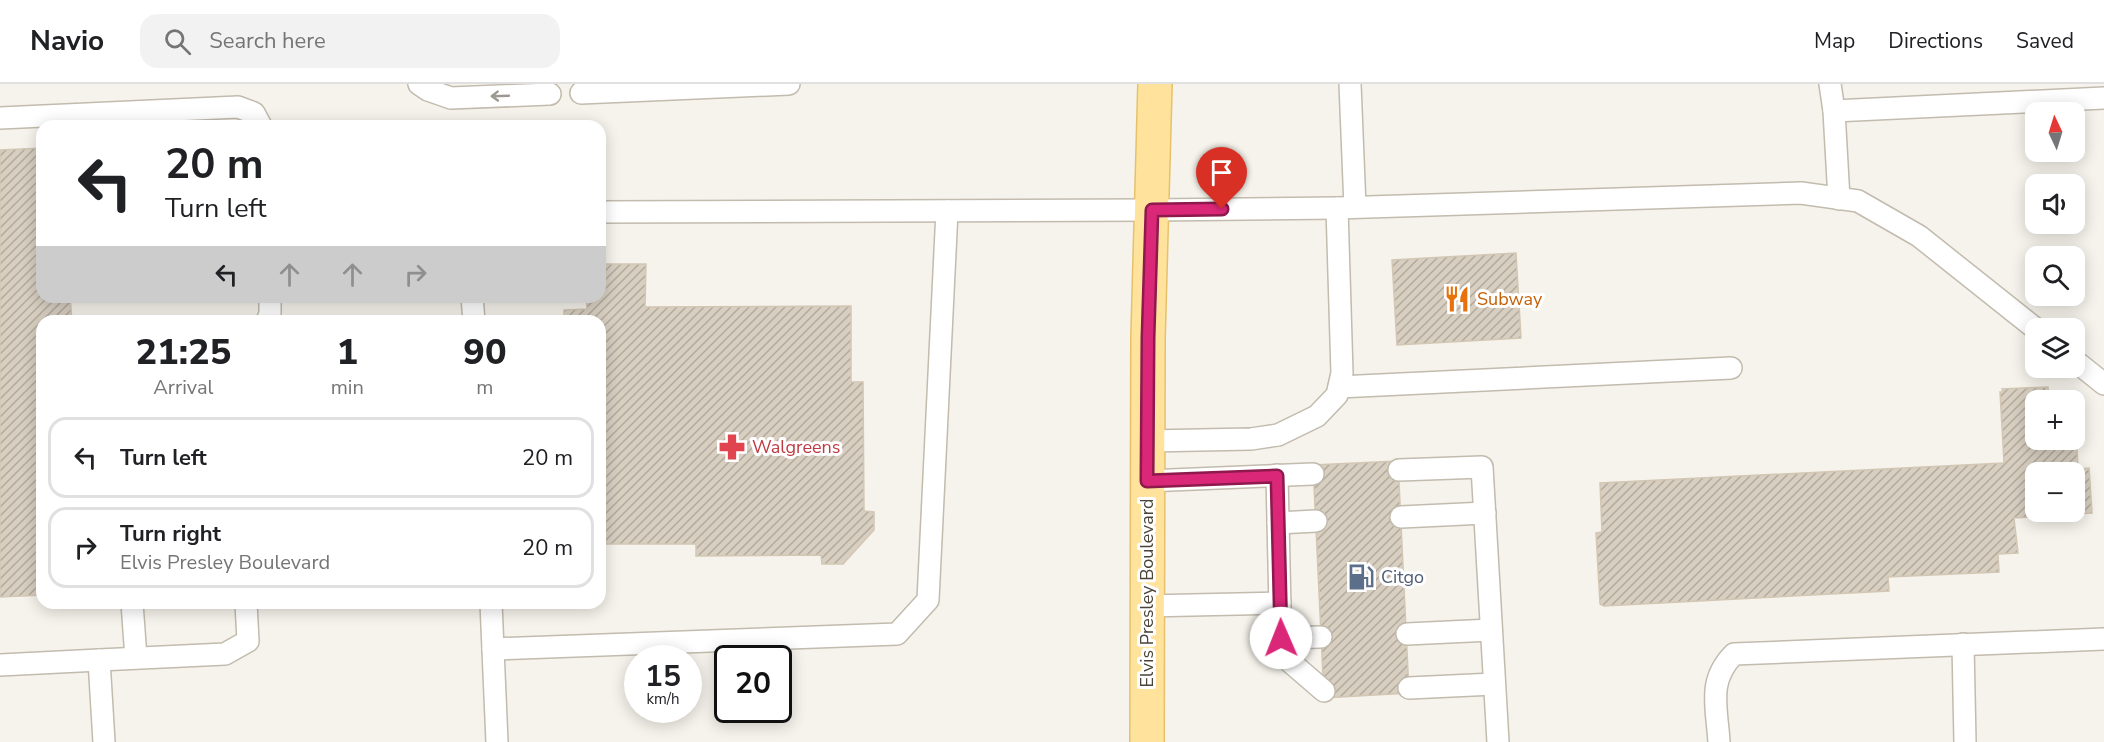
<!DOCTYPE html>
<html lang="en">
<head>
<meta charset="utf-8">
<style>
  :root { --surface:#fff; --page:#f2f2f2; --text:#202124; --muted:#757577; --line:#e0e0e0 }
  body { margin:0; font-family:"Nunito Sans",sans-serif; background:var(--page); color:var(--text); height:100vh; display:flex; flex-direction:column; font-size:22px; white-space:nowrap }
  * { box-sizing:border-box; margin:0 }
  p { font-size:20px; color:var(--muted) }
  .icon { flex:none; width:33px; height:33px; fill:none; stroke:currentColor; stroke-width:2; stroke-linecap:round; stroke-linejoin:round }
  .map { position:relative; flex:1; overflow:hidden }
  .drawer { position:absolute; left:36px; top:231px; width:570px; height:294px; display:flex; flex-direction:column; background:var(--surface); border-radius:18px; box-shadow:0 3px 15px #0003 }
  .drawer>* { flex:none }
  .hud { position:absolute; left:36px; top:36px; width:570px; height:183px; border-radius:18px; box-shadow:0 3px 15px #0003; background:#fff; color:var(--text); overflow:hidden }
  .needle { width:39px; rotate:356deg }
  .tools { position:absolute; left:2025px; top:18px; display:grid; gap:12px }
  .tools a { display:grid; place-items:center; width:60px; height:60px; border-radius:12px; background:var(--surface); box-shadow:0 3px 15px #0003; font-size:30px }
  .speed { position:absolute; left:624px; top:561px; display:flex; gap:12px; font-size:30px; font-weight:700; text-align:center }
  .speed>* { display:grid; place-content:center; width:78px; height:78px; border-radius:50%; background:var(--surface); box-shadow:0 3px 15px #0003; line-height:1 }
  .speed small { font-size:15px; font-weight:400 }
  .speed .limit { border:3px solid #111; border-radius:9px; background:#fff; color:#111 }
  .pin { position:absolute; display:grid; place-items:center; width:51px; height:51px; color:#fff; margin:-62px -26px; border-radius:50% 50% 50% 0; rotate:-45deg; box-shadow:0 0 6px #0007 }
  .pin .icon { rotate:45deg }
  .me { position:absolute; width:66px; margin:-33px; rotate:359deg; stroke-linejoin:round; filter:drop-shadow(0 0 4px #0008) }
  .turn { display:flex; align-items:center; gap:21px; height:126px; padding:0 30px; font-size:27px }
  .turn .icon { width:78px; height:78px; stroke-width:2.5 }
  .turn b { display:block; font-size:42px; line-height:51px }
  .lanes { display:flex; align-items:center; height:57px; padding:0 30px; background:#0003; justify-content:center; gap:30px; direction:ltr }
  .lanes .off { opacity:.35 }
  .eta { display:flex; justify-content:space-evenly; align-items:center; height:102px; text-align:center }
  .eta b { font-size:36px; font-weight:800; line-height:42px }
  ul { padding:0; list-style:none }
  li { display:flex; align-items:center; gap:18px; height:81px; margin:0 12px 9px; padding:0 18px; border:3px solid var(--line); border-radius:18px }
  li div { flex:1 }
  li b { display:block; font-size:22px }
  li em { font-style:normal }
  header { display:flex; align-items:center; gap:36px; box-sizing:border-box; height:84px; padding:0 30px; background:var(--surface); border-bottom:2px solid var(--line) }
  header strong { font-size:28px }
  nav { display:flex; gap:33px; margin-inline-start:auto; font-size:21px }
  .search { width:420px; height:54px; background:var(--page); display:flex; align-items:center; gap:15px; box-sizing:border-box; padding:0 21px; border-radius:18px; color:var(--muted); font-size:22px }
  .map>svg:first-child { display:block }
</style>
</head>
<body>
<header>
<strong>Navio</strong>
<div class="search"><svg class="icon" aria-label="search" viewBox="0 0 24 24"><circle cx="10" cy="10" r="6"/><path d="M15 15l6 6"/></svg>Search here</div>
<nav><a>Map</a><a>Directions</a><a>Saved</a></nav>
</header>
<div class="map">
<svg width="2104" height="658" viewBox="0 0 2104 658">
  <defs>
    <pattern id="building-hatch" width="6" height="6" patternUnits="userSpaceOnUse" patternTransform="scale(1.5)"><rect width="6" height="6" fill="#d8cfc1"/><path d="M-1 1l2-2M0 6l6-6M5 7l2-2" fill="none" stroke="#b1aa9e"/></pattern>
  </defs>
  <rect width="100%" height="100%" fill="#f6f3ec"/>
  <g fill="url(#building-hatch)" stroke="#d3c7b4" stroke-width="1.5" fill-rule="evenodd">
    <path d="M42,64V213H70L72,237H42V511L0,513V66Z"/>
    <path d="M1516,169L1521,254L1397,261L1392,176Z"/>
    <path d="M600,180H646L645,223L851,222V298H863L864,427L874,428V446L843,480H822L821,471L696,472V460H600V237H564V226L587,225L586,213H600Z"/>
    <path d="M2048,303L2049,316H2036V356H2074L2075,325L2078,385L2089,384L2092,429L2014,434L2018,469L1998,470L1999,488L1888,493L1889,507L1604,522L1600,520L1596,449L1602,448L1600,399L2004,379L2000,308H2003L2002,305ZM2036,388H2074V428H2036Z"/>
    <path d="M1398,377L1409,609L1324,614L1313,381Z"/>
  </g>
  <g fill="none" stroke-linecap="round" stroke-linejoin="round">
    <g stroke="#c2bbae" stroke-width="24">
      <g id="service">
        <path d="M419,0L428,6L451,14L550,10"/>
        <path d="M1350,0L1355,123"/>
        <path d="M1830,0L1834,27L1839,115"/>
        <path d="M581,9L789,0"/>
        <path d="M1834,27L2104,14"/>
        <path d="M0,34L238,23L254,29L261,42"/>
        <path d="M600,128L1152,126L1337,124L1801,109L1858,117L1919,152L2036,245"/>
        <path d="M472,213L474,237"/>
        <path d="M267,237L270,230V213"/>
        <path d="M2074,276L2104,300"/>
        <path d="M1339,303L1731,284"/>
        <path d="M1148,357L1251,355L1278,351L1317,332L1337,311L1342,289L1337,124"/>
        <path d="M1399,386L1482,383L1498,658"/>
        <path d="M1277,391L1281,570L1324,607"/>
        <path d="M1147,397L1313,390"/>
        <path d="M1401,433L1485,429"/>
        <path d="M1278,439L1316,437"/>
        <path d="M132,519L136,574"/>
        <path d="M491,519L497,658"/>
        <path d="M1146,522L1280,519"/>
        <path d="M1407,550L1491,546"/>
        <path d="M1281,554L1321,553"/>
        <path d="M1963,560L1965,658"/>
        <path d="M493,565L897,550L928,516L947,127"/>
        <path d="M0,581L99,576"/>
        <path d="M1409,604L1494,600"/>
        <path d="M104,658L99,576L225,570L248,557L246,519"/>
        <path d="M1719,658C1717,623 1707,597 1734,570L2104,555"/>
      </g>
    </g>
    <g stroke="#e6c16a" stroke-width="36">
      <path id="primary" d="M1147,658L1148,254L1155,0"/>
    </g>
    <use href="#service" stroke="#fff" stroke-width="21"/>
    <use href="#primary" stroke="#ffe39c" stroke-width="33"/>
  </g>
  <defs><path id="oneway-shaft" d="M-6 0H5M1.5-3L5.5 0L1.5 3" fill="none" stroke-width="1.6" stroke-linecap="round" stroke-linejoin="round" transform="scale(1.5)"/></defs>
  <use stroke="#9c9892" href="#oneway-shaft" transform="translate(500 12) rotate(178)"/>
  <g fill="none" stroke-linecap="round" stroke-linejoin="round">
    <g stroke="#8e194d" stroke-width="15">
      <path id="route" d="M1222,125L1152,126L1148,254L1147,397L1277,392L1281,554"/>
    </g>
    <use href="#route" stroke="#db2777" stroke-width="10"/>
  </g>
  <defs>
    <g id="restaurant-bare" transform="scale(2.07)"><path d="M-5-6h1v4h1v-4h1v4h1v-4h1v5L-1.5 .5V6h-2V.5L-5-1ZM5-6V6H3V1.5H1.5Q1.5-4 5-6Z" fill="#e8710a" stroke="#fff" stroke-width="2.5" paint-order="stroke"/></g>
    <g id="pharmacy-bare" transform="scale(2.07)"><path d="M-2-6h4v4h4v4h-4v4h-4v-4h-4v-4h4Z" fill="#e0444e" stroke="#fff" stroke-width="2.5" paint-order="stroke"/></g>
    <g id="fuel-bare" transform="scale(2.07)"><path d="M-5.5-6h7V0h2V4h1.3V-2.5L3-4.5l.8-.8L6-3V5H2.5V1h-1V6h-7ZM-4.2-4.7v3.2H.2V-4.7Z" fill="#5c6f8a" stroke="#fff" stroke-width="2.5" paint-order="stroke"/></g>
  </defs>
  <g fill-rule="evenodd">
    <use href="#restaurant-bare" x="1457" y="215"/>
    <use href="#pharmacy-bare" x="732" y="363"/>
    <use href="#fuel-bare" x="1361" y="493"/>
  </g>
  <g text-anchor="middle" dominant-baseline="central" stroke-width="6" stroke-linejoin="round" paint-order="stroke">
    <g font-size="18" fill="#c56008" stroke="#fff" text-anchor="start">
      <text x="1477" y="215">Subway</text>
    </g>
    <g font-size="18" fill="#be3a42" stroke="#fff" text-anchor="start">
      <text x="752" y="363">Walgreens</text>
    </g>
    <g font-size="18" fill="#4e5e75" stroke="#fff" text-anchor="start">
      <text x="1381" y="493">Citgo</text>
    </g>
    <g font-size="18" fill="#4b4439" stroke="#fff">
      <text transform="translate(1147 509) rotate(-90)">Elvis Presley Boulevard</text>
    </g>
  </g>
</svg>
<div class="tools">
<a><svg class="needle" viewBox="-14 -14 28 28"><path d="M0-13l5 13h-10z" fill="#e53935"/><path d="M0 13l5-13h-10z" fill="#757577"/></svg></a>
<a><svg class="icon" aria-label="sound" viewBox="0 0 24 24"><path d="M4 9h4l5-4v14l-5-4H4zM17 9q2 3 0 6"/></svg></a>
<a><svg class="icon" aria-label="search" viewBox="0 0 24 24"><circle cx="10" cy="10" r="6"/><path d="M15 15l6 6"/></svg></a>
<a><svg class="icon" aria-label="layers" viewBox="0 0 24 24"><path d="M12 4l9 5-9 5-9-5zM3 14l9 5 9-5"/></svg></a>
<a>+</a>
<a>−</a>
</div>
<div class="speed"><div>15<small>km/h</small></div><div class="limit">20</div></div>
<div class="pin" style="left:1222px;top:125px;background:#d93025"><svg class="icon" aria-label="arrive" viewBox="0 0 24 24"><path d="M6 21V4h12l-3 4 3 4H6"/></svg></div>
<svg class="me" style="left:1281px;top:554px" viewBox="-20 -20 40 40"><circle r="19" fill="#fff"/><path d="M0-13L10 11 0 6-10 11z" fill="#db2777"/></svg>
<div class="hud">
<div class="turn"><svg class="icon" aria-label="left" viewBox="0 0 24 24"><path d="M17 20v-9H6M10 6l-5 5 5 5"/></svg><div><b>20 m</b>Turn left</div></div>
<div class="lanes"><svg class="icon" aria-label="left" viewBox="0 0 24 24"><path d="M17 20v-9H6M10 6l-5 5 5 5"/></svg><svg class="icon off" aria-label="ahead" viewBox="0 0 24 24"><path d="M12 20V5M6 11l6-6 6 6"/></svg><svg class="icon off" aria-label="ahead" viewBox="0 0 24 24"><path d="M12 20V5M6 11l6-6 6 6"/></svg><svg class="icon off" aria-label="right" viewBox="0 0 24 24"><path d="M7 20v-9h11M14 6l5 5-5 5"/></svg></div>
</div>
<section class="drawer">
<div class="eta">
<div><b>21:25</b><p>Arrival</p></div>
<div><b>1</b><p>min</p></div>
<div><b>90</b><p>m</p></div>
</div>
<ul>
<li><svg class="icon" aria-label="left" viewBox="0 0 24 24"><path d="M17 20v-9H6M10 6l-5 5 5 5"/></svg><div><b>Turn left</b></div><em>20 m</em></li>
<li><svg class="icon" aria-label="right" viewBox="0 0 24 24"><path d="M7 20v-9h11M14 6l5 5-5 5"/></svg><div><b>Turn right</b><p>Elvis Presley Boulevard</p></div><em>20 m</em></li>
</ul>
</section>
</div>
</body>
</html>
